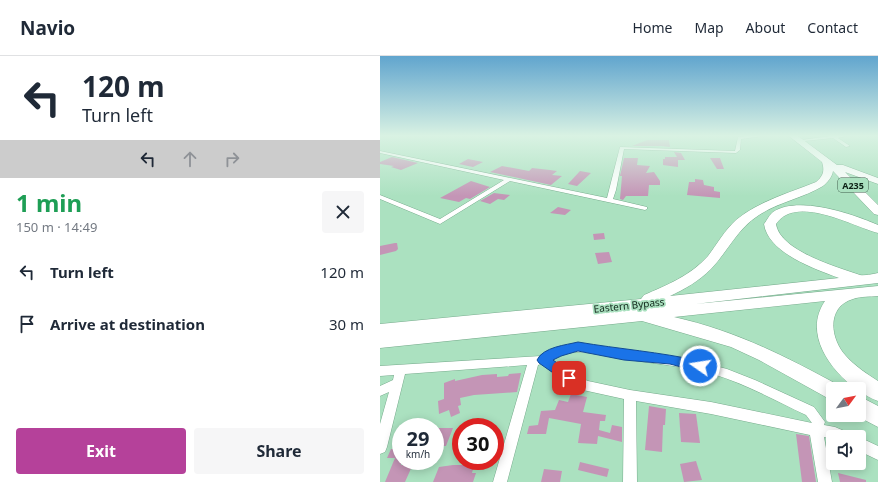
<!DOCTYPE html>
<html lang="en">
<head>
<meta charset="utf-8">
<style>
  :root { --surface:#fff; --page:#f6f6f7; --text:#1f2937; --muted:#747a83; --line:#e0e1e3; --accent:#b5419a }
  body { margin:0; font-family:"Noto Sans",sans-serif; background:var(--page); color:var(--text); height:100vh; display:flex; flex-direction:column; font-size:15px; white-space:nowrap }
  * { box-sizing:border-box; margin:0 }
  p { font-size:13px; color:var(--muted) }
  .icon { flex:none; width:22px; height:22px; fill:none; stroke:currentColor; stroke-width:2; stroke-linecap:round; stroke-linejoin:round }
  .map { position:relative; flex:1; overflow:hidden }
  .drawer { display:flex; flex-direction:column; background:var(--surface); width:380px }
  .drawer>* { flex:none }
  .banner { background:#fff; color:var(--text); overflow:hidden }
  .needle { width:26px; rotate:58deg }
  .controls { position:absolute; left:446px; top:326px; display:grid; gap:8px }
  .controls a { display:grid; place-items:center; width:40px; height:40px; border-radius:4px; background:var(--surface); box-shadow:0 2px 10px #0003; font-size:20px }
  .speed { position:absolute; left:12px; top:362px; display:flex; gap:8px; font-size:20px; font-weight:700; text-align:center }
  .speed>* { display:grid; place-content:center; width:52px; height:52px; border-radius:50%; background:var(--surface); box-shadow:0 2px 10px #0003; line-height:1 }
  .speed small { font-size:10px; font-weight:400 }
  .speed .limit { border:6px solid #d22; background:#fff; color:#111 }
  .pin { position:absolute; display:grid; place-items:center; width:34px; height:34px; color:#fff; margin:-17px; border-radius:8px; box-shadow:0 2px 6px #0006 }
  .me { position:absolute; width:44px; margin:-22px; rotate:283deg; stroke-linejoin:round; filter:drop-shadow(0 0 3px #0008) }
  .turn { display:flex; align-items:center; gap:14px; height:84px; padding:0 16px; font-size:18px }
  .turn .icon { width:52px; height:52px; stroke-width:2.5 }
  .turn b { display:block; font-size:28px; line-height:34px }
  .lanes { display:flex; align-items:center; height:38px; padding:0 16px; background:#0003; justify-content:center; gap:20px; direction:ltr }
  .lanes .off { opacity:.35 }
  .round { display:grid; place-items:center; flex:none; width:42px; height:42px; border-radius:4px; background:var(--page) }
  .overview { display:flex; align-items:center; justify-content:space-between; height:68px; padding:0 16px }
  h1 { font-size:24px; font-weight:700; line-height:30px; color:#1e9e55 }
  .action { display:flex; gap:8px; margin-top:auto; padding:8px 16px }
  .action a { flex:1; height:46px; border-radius:4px; background:var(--accent); color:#fff; font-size:16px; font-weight:700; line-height:46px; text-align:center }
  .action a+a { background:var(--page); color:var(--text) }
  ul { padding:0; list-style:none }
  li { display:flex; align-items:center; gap:12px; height:52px; padding:0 16px }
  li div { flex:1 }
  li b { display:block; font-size:15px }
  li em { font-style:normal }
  header { display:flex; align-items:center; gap:24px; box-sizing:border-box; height:56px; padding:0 20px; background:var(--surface); border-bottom:1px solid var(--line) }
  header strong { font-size:19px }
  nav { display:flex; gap:22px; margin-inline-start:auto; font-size:14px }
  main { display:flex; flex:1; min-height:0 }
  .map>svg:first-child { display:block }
</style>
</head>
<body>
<header>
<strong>Navio</strong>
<nav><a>Home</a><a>Map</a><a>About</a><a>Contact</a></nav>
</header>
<main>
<section class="drawer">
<div class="banner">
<div class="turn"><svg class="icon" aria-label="left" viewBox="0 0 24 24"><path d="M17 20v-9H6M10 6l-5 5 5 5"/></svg><div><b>120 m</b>Turn left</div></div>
<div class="lanes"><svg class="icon" aria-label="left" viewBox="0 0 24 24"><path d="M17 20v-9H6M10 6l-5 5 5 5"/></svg><svg class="icon off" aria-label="ahead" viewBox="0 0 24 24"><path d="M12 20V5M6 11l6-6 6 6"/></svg><svg class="icon off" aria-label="right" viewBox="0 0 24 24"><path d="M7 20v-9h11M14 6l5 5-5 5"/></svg></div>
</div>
<div class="overview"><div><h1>1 min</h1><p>150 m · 14:49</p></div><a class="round"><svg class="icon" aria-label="close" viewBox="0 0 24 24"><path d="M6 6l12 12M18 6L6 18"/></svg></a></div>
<ul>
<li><svg class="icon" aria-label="left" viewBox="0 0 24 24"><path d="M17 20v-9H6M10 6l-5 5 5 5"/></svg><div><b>Turn left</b></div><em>120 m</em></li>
<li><svg class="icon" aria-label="arrive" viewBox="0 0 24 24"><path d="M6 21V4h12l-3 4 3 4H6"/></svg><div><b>Arrive at destination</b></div><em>30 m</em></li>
</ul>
<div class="action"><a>Exit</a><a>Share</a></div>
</section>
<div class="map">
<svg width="498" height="426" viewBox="0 0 498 426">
  <rect width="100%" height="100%" fill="#abe1c0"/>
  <g fill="#c495b6">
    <path d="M267,84H289L290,91L282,90V88V90H252Z"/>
    <path d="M294,96L301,97L305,104H298V111L283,109V103H285V101H297Z"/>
    <path d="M12,101L38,107L21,114L11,111L14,110L0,108V106Z"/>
    <path d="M244,102H258L257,109L270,110L266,117L274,116L280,125V129H269L268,140H246L243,144L240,143L242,120H240Z"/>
    <path d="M330,102H340L344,113H337Z"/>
    <path d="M88,103L103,106L93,111L79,108Z"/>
    <path d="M122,110L149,115L152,112L170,114L177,115L172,119L182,120L171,129L110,116Z"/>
    <path d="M200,115L211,117L197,130L188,128Z"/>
    <path d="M315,123L323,124L324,129L334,131V135L340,136V142L307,139L309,126H315Z"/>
    <path d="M91,125L110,131L90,143L86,142L79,146L60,142Z"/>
    <path d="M114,137L130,139L124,144L118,143L110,148L100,145Z"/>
    <path d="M178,151L191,154L185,159L170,157Z"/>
    <path d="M224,177L225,183L214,184L213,178Z"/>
    <path d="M15,187H17L18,193L16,195L0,199V190Z"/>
    <path d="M229,196L232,206L218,208L215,197Z"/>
    <path d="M141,317L137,336L94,339L80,342L81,349L78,350L80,357L71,361L69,354L59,358L58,345L64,343V327L75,323V325L102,319L117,318V321L128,320L129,318Z"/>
    <path d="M191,338L207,341L203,356L226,359L225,365H220L219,374L230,377L232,369L242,371V386L218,380L217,388L198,387L201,368L169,362L166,378H147L149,370L158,369L161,355L175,354L179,344L188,346Z"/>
    <path d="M269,350L286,353L285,369H283L282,396L265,394Z"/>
    <path d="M299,357L316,358L320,387L301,386Z"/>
    <path d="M55,372H73L66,390H61L55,403Z"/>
    <path d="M416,378L429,380L436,426H422Z"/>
    <path d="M121,379L117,398L115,397V380Z"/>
    <path d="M21,390V409L33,408L25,426H5L15,402H7L11,393H19Z"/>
    <path d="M316,405L322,424L304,426L300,408Z"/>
    <path d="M200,406L229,413L227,421L198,414Z"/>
    <path d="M73,409H94L92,417H96L93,426H53L59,411Z"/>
    <path d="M164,413L182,415L180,426H161Z"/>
    <path d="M458,417L486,424V426H460Z"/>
  </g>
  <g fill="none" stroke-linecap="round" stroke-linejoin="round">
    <g stroke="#77ab8c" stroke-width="1">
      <g id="minor">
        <path d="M366,80H383L361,83L360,94L356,97L244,93L236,134L233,143L267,151V153L265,154L130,125L60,168L0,143V139L60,163L124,124L0,97V95L227,142L240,91L355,95L358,81Z"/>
        <path d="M450,80H466L458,82L470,90L466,91L453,82L424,85L422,84Z"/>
        <path d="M195,288L212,289L245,295L312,304L347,313L375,324L434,351L445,366L444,369L455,371L469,377L470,381H453V383L444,381L452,426H438L430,379L331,358L256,345L257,426H243L244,343L203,334L185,325L161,308L158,309L127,426H113L147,309L25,318L7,391L5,396L0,398V368L9,336L0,340V330L13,324L14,319L0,320V310L161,300L182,291ZM195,296C212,296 229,301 246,303C275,308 305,310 333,318C366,328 396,345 426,359L432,367L331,346L250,334L208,325L193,319L172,304L186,298Z"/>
        <path d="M479,381L498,390V404L479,395Z"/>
      </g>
    </g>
    <g stroke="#77ab8c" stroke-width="1">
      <g id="trunk">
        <path d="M409,80H418L457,109H463L498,122V128L465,116L498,149V159L494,158L453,115C452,121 448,126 443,130C423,142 399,146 379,159C357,173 348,195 331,213C319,225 305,233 290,240L459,222C435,213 388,197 384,168C387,164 390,158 393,156C418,139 473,158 498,169V177C472,170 416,138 396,168C400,195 457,211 480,219C484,220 493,218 498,217V227L315,248L498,230V240C490,241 481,240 473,243C446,251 450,283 466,300C475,310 487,318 498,325V345C464,332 418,284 445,245L294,261C356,275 405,300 460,330L462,333H453V345L379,304L351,291L262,265L0,292V268L261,243L264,239C287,229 310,220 328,200C337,188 345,174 356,164C379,145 409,137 436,126C443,120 445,115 442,106Z"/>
        <path d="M479,340L498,350V371L475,359H479Z"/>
      </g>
    </g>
    <use href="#minor" fill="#fff" fill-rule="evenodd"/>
    <use href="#trunk" fill="#fff" fill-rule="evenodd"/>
  </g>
  <linearGradient id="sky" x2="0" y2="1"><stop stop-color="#61a5ce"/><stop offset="0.57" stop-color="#d9f2e3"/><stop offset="1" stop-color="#d9f2e3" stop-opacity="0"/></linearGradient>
  <rect width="498" height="140" fill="url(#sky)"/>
  <path fill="#1a73e8" stroke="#114b97" d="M198,286C239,293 280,296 320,305L325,307L326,310L325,314L320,316L290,308L244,304L198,295L181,300L173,304L193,318L195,322L193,326L189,328L159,307L157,304C163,291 186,289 198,286Z"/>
  <g text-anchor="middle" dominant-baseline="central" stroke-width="3.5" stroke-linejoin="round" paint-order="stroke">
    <rect fill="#abe1c0" stroke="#3c5b49" stroke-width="1" x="458" y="122" width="30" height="14" rx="3"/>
    <g font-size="9" font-weight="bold" fill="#0d2216">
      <text x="473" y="129">A235</text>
    </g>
    <g font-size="10" fill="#0d2216" stroke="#abe1c0">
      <text transform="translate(249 249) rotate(-6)">Eastern Bypass</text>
    </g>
  </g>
</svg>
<div class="controls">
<a><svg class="needle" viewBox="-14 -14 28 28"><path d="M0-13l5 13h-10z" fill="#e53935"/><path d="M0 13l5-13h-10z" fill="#747a83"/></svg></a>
<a><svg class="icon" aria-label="sound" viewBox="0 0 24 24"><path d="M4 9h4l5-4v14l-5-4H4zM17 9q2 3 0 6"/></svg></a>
</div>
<div class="speed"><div>29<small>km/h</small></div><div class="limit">30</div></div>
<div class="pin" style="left:189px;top:322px;background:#d93025"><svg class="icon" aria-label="arrive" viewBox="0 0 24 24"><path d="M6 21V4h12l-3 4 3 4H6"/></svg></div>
<svg class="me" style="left:320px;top:310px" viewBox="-20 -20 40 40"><circle r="17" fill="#1a73e8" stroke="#fff" stroke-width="3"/><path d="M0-11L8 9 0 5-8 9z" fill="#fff"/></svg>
</div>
</main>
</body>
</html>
